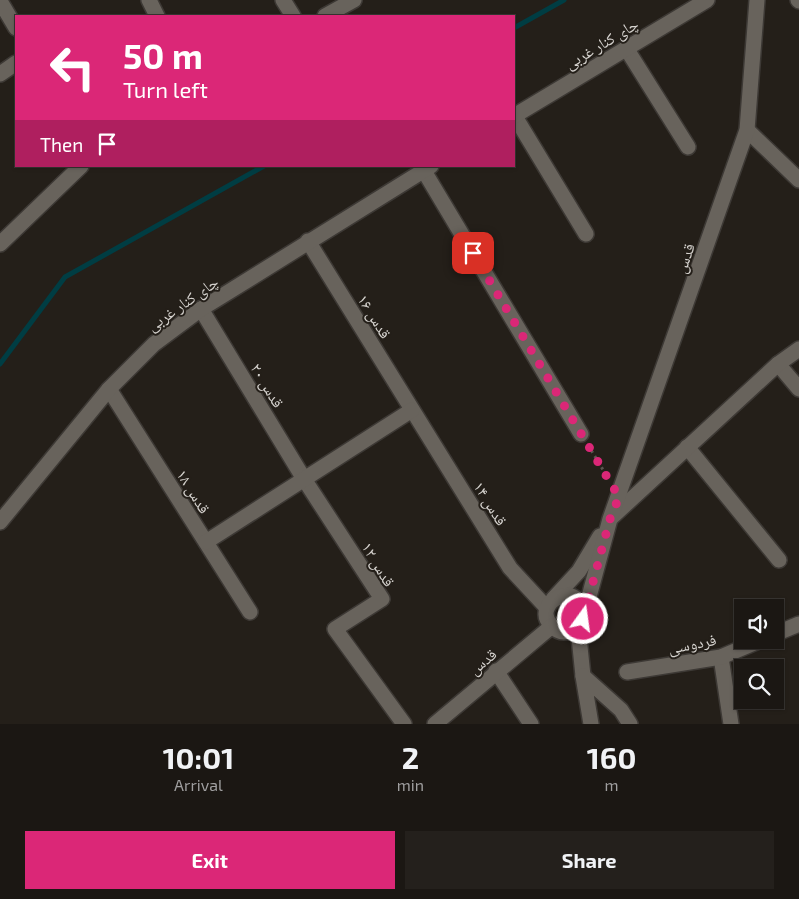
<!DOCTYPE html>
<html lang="en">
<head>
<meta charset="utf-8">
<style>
  :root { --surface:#1b1713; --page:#24201c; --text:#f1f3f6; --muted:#a09fa0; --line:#393633; --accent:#db2777 }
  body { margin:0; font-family:"Exo 2","Noto Naskh Arabic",sans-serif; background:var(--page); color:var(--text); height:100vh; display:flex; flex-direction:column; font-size:19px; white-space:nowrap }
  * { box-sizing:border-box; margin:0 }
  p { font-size:16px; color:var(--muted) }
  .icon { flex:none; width:28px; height:28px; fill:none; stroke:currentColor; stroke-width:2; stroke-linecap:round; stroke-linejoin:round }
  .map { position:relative; height:724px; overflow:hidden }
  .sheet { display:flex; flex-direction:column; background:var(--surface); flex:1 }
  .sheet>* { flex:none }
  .hud { position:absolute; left:15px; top:15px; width:500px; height:152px; border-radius:0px; box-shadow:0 1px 4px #0004,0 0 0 1px var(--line); background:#db2777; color:#fff; overflow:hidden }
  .buttons { position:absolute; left:734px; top:599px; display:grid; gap:10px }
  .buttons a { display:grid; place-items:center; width:50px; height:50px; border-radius:0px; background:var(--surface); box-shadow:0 1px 4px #0004,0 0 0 1px var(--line); font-size:25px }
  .pin { position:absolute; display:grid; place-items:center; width:42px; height:42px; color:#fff; margin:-21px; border-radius:10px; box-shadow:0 2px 8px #0006 }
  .me { position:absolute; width:55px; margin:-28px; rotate:14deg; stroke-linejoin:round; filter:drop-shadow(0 0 4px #0008) }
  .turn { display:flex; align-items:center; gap:18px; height:105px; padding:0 25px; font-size:22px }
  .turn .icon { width:65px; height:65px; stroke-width:2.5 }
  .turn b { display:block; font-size:35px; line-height:42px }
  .then { display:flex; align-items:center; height:48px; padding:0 25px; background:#0003; gap:10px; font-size:19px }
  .eta { display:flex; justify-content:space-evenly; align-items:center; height:85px; text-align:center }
  .eta b { font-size:30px; font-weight:700; line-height:35px }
  .cta { display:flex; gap:10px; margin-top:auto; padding:10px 25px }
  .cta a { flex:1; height:58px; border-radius:0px; background:var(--accent); color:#fff; font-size:20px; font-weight:700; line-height:58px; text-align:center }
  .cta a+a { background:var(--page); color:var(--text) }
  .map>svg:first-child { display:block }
</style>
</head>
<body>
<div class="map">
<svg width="799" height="724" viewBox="0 0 799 724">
  <rect width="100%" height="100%" fill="#241f19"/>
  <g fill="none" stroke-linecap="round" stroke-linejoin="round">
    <g stroke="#003d43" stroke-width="5">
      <path d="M514,28L564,0"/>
      <path d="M0,364L65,277L264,166"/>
    </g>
    <g stroke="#3d3935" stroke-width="18">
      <g id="minor">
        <path d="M149,0L157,16"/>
        <path d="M283,0L293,16"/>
        <path d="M798,0L799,1"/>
        <path d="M0,1L16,28"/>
        <path d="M325,16L354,0"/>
        <path d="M626,48L688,147"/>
        <path d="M0,74L16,63"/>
        <path d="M514,115L586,234"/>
        <path d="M514,116L707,0"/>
        <path d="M747,130L799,180"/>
        <path d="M424,171L581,434"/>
        <path d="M308,241L510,568L547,608"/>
        <path d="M0,244L81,166"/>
        <path d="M201,309L304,479L382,599L335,629L404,724"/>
        <path d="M778,364L799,389"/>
        <path d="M109,389L250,612"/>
        <path d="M687,447L779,560"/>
        <path d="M612,517L778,364L799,349"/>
        <path d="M0,522L109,389L154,344L201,309L431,166"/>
        <path d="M206,542L412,410"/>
        <path d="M553,599L579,571L600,536"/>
        <path d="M583,619C584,574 528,603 552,626C563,638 577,630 583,619L610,519L747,130L757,0"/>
        <path d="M578,627L583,676"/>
        <path d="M775,634L799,624"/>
        <path d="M721,657L731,724"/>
        <path d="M496,671L531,724"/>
        <path d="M627,672L721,657L761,640"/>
        <path d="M435,724L552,626"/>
        <path d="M591,724L583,676L621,710L630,724"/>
      </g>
    </g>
    <path stroke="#5a5650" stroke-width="3" stroke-dasharray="2.5 4" stroke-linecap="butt" d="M588,445L608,478"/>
    <use href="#minor" stroke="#68635c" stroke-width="15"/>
  </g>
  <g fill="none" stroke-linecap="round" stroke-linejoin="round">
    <path stroke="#db2777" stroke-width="9" stroke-dasharray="0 16.2" d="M473,253L619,497L610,519L583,619"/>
  </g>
  <g text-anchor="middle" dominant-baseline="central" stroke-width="4" stroke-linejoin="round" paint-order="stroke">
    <g font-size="16" fill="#d5d2ce" stroke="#241f19">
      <text transform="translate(601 43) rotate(-31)">چای کنار غربی</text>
      <text transform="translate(684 258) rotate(-71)">قدس</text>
      <text transform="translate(182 303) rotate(-35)">چای کنار غربی</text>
      <text transform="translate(375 316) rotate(58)">قدس ۱۶</text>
      <text transform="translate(268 385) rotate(59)">قدس ۲۰</text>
      <text transform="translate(194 491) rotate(58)">قدس ۱۸</text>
      <text transform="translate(491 503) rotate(58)">قدس ۱۴</text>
      <text transform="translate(379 564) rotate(59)">قدس ۱۲</text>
      <text transform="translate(692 643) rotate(-11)">فردوسی</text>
      <text transform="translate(482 661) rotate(-40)">قدس</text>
    </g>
  </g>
</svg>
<div class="buttons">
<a><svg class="icon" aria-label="sound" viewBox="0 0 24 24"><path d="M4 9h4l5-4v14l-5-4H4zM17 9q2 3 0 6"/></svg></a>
<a><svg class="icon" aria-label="search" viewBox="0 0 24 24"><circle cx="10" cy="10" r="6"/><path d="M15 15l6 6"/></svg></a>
</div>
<div class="pin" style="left:473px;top:253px;background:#d93025"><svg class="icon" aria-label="arrive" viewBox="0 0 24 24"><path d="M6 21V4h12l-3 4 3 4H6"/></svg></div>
<svg class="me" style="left:583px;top:619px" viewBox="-20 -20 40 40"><circle r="17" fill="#db2777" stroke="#fff" stroke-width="3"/><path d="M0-11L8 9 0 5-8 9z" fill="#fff"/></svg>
<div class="hud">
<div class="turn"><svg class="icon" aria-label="left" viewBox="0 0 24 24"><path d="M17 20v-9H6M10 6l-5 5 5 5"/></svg><div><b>50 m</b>Turn left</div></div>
<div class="then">Then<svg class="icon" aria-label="arrive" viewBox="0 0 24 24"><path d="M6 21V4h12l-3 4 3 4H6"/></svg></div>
</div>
</div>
<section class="sheet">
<div class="eta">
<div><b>10:01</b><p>Arrival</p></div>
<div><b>2</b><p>min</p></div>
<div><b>160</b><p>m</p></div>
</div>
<div class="cta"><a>Exit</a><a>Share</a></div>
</section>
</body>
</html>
